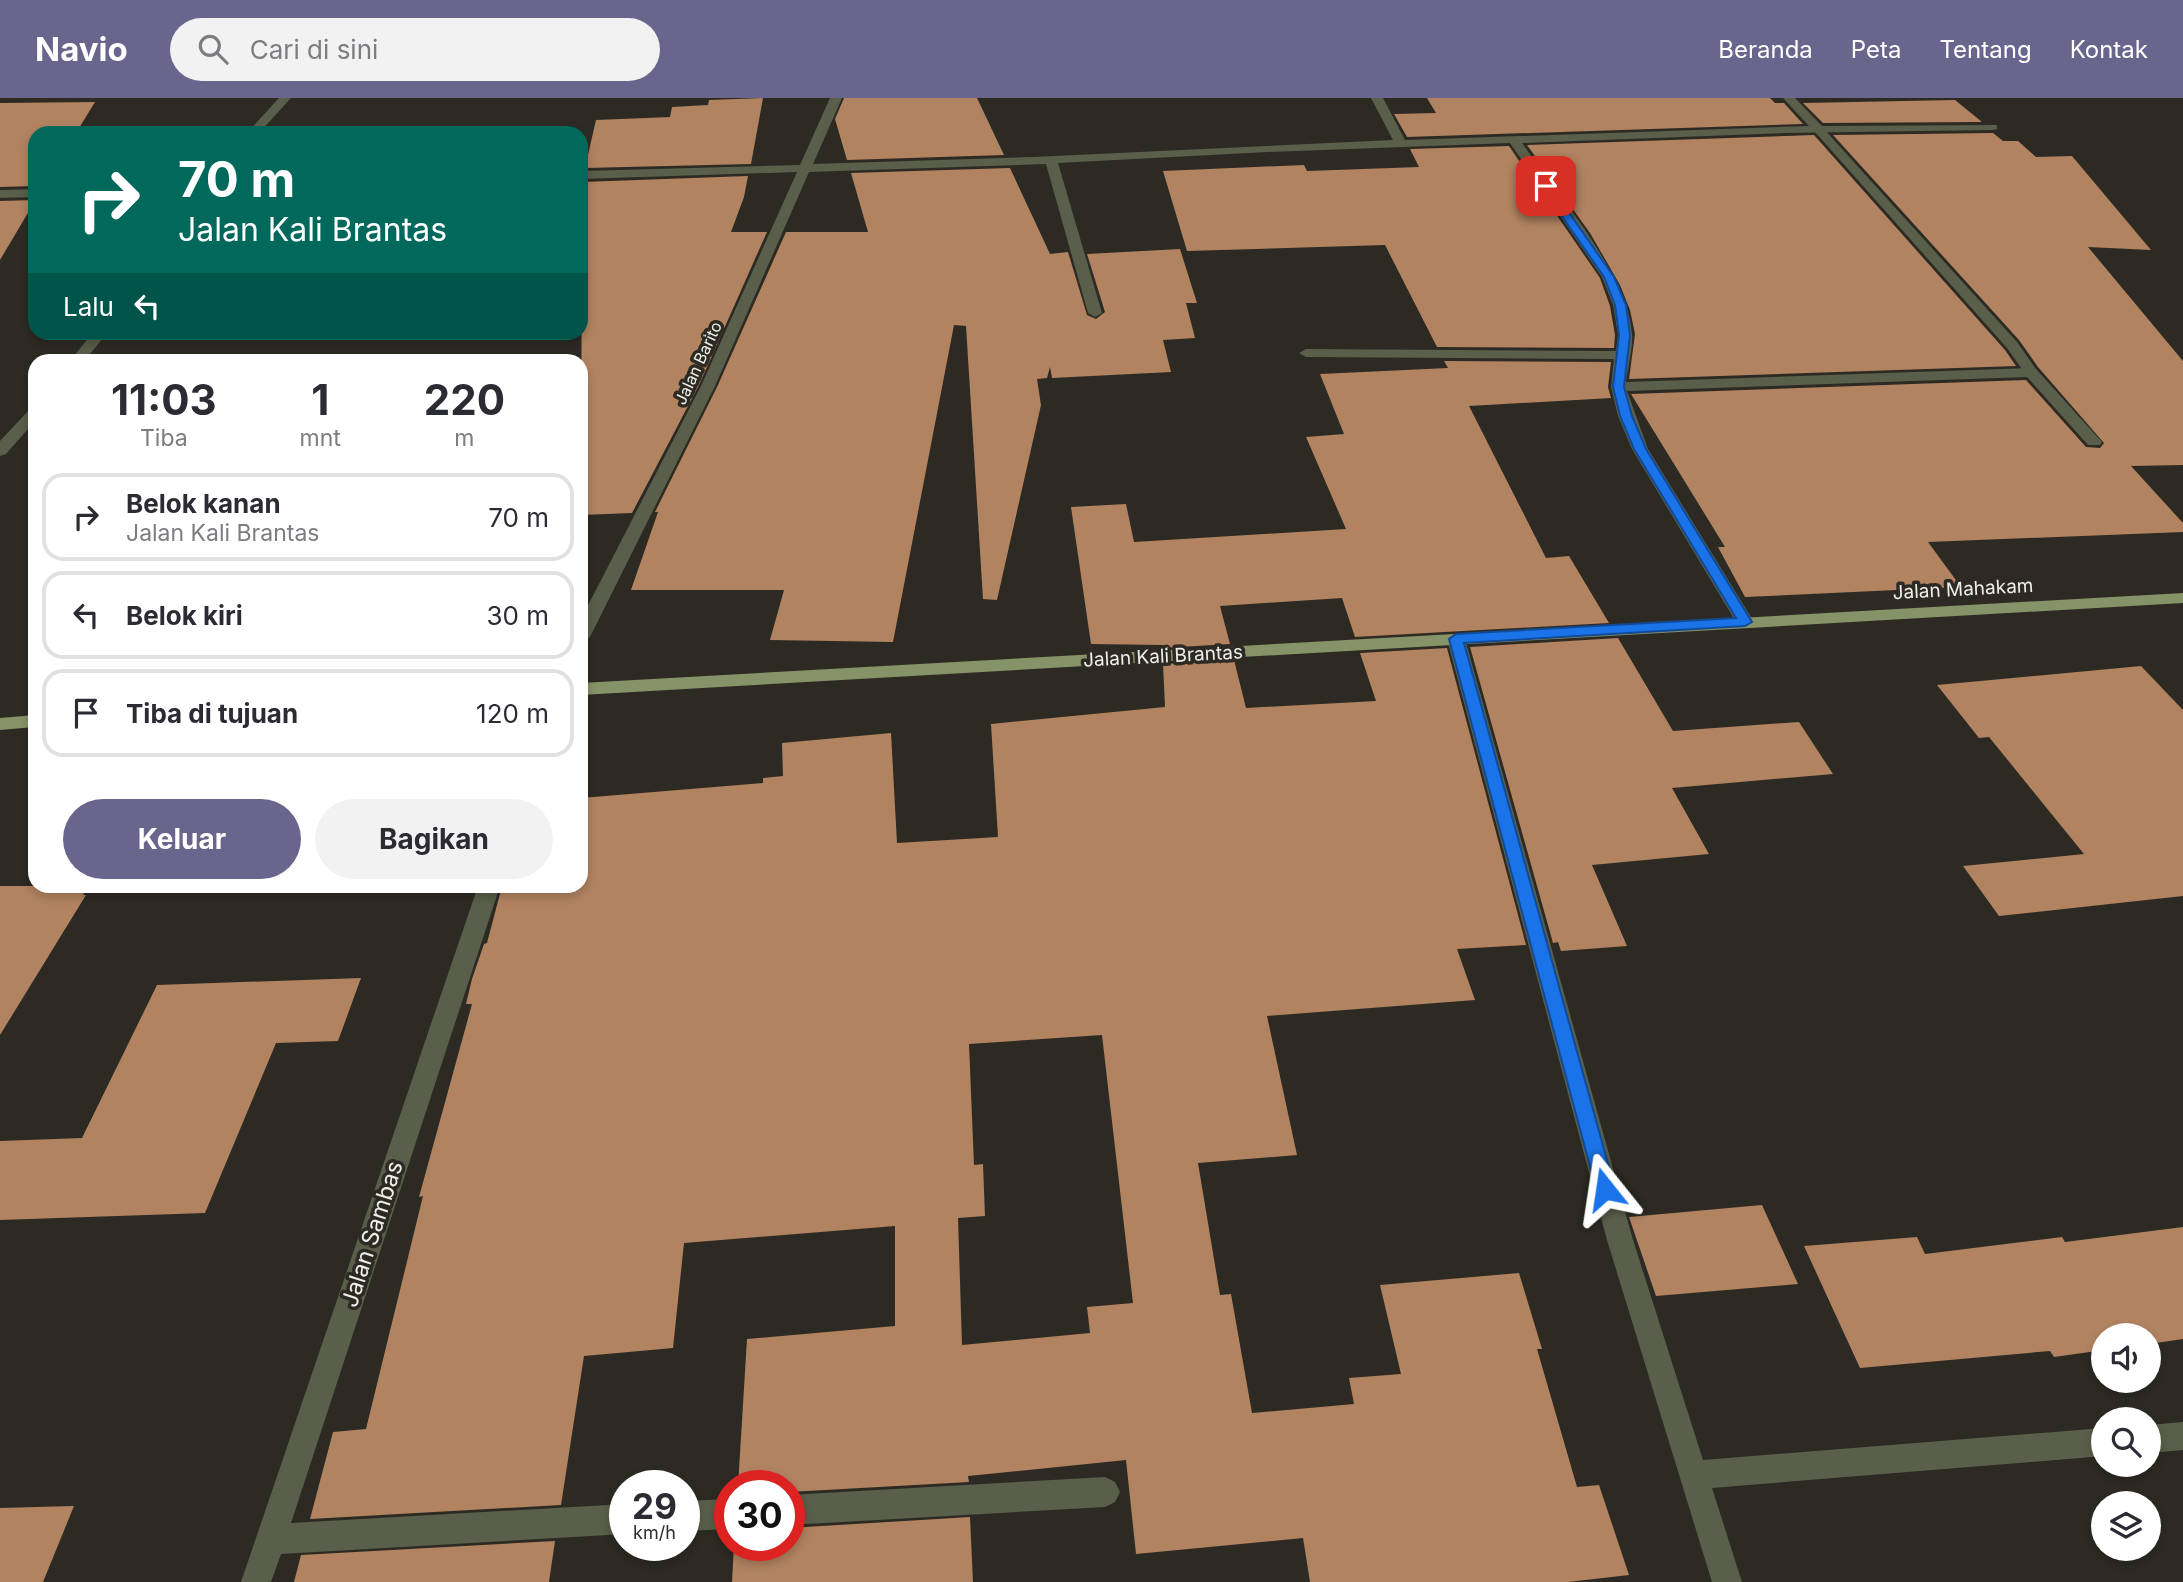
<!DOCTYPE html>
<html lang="id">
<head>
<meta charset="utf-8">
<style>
  :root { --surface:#fff; --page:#f2f2f3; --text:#2b2b33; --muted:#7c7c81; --line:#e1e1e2; --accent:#6a658c }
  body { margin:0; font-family:Inter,sans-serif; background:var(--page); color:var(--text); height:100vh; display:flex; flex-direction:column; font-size:26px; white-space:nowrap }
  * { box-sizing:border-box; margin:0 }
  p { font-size:23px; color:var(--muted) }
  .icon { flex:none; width:38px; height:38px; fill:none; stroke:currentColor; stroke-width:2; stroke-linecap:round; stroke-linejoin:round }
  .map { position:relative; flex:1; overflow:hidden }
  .side { position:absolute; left:28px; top:256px; width:560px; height:539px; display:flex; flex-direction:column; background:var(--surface); border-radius:21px; box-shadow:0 4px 10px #0003 }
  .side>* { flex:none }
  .hud { position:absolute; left:28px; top:28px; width:560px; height:214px; border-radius:21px; box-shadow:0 4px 10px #0003; background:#00695c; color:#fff; overflow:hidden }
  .buttons { position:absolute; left:2091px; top:1225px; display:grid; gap:14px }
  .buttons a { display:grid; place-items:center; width:70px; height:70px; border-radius:50%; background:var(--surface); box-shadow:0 4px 10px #0003; font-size:35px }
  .speed { position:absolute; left:609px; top:1372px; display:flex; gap:14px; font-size:35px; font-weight:700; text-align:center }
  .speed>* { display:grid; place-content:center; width:91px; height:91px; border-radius:50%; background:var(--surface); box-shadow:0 4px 10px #0003; line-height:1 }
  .speed small { font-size:18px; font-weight:400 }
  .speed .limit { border:10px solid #d22; background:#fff; color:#111 }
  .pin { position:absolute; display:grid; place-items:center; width:60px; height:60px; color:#fff; margin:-30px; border-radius:14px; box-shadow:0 4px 10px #0006 }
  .me { position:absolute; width:77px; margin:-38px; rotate:345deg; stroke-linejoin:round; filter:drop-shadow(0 0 5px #0008) }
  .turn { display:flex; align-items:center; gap:24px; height:147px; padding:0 35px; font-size:32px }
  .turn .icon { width:91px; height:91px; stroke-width:2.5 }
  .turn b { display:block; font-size:49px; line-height:60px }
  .then { display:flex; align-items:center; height:66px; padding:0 35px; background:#0003; gap:14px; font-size:26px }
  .eta { display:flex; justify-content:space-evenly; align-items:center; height:119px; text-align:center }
  .eta b { font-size:42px; font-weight:700; line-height:49px }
  .action { display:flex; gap:14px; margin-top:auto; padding:14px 35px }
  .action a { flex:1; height:80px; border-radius:42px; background:var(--accent); color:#fff; font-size:28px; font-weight:700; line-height:80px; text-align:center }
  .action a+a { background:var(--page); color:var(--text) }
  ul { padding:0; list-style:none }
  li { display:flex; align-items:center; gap:21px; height:88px; margin:0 14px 10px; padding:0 21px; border:4px solid var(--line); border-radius:21px }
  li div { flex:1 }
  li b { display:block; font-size:26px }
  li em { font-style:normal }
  header { display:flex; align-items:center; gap:42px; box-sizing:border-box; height:98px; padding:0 35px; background:var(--accent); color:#fff }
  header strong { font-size:33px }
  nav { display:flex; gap:38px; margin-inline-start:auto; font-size:24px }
  .search { width:490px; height:63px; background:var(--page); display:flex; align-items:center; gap:18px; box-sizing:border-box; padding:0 24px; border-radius:38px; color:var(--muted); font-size:26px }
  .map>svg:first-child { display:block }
</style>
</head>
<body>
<header>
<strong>Navio</strong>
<div class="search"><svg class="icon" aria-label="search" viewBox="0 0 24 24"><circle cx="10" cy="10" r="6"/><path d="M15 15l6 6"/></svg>Cari di sini</div>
<nav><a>Beranda</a><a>Peta</a><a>Tentang</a><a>Kontak</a></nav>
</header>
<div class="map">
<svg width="2183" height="1484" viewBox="0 0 2183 1484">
  <rect width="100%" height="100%" fill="#2d2a23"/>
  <g fill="#b18361" fill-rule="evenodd">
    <path d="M763,0L751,66L585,70L596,22L670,19L672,9L708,7L709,2Z"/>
    <path d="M844,0H977L1004,57L847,62L835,21Z"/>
    <path d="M1427,0H1770L1775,5H1784L1803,26L1407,39L1394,16L1436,15Z"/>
    <path d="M1955,2L1982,24L1823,25L1803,5Z"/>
    <path d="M95,4L76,35H35V88L0,89V5Z"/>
    <path d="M1993,35L2003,43H2018L2036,59L2072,58L2151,152L2088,149L2183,263V367L2131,368L2183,425V434L1928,444L1961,489L1745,499L1718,449H1725L1631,296L2026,282L2086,349L2100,350L2104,345L2038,269L2019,242L1833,37Z"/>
    <path d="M1814,37L2005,252L2016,268L1629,281L1635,236L1630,212L1620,187L1590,135L1527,47Z"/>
    <path d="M1509,48L1600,180L1610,208L1615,237L1614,250L1437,249L1385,147L1187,153L1163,73L1304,67L1307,73L1419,69L1410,51Z"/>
    <path d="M1010,70L1050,156L1068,154L1087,217L1096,221L1105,214L1087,156L1180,151L1197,205H1186L1195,240L1163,242L1171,274L1052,280L1050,269L1047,280L1037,281L1041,307L997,502L983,501L966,228L954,227L893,544L770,542L784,492H631L658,414H655L717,289L786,134H868L851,75Z"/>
    <path d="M748,78L744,99L731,134H767L699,287L632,415L581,417L582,84Z"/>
    <path d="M35,102V103L0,162V103Z"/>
    <path d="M1444,263L1611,264L1608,289L1611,300L1469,308L1546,460L1569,458L1609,525L1355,539L1342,500L1220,508L1230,546L1163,550V547L1091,546L1071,409L1126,406L1134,444L1346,431L1306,339L1344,336L1320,276L1448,270Z"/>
    <path d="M1618,540L1673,633L1799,624L1833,676L1672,690L1709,756L1592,767L1627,848L1561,853L1558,844L1553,845L1470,549Z"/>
    <path d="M1447,550L1526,847L1457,851L1475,902L1267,918L1297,1057L1198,1065L1220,1197L1231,1196L1252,1315L1354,1306L1349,1280L1401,1276L1380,1187L1519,1175L1542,1251H1537L1577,1389L1599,1387L1629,1477L1568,1484H1310L1303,1440L1136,1456L1126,1362L968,1378L969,1384L789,1394V1388H738L747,1241L895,1228V1128L684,1145L673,1250L584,1258L561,1407L310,1421L333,1334L366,1331L423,1098L419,1099L472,906H466L472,881L484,846L487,845L502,788H581V700L763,685V680L783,678L782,645L891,635L897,745L998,739L991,626L1165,609L1163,566L1234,562L1246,610L1376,603L1360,555ZM1102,937L1133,1205L1087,1209L1090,1235L962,1247L958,1120L985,1118L983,1066L974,1067L969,946Z"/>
    <path d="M2141,568L2183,612V798L1999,818L1963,768L2084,756L1989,639L1979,640L1937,587Z"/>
    <path d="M0,788H88L83,797H86L0,937Z"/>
    <path d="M361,880L338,943L276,945L205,1115L0,1122V1043L82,1040L157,887Z"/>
    <path d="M1762,1107L1798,1186L1656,1198L1629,1119Z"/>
    <path d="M2183,1129V1241L2149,1246V1237H2104V1252L2054,1259L2050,1253L1860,1270L1804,1148L1917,1139L1925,1156L2062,1139L2065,1144Z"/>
    <path d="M74,1408L43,1484H0V1410Z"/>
    <path d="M970,1419L973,1484H732L734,1447H789V1430Z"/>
    <path d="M555,1443L549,1484H294L301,1457Z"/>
  </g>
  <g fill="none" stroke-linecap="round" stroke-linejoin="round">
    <path fill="#595f4a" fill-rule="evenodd" d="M1819,29L1823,30L2017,244L2038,274L2036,277H2026L2007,250L1815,34L1813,32Z"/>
    <g fill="#595f4a" fill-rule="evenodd">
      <path d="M279,0H291L259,35H247Z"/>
      <path d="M830,0H842L813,66L1033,59L1393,42L1371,0H1383L1405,42L1809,28L1783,0H1795L1822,28L1997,27V31L1993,32L1784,35L1522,45C1556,94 1628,177 1632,236C1633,251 1628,269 1626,284L2031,270L2036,271L2102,344L2100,347H2088L2027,279L1627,293L1648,351L1754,524L1745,530L1736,524L1632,351L1618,318L1611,289L1614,261L1306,259L1299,255L1306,251L1616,253L1618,237L1613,207L1602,179L1510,45L1268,54L1058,65L1102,215L1095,219L1088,215L1046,66L809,74L715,288L590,539L581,545V521L701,288L797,74L581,81V73L800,67Z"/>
      <path d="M35,91V99L0,100V92Z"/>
      <path d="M93,234H108L85,262H71Z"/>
      <path d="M35,309V323L6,356L0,358V343L30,311Z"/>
      <path d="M1456,535L1465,541L1633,1142L1703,1362L2104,1330V1358L1712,1390L1742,1484H1712L1607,1142L1447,541Z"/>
      <path d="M478,788H500L291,1425L625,1406V1436L281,1456L271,1484H241Z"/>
      <path d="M2183,1324V1352L2149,1355V1327Z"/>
      <path d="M1105,1379L1115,1384L1120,1394L1115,1404L1105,1409L789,1427V1397Z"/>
      <path d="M730,1401V1431L684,1433V1403Z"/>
    </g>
    <g fill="#869267" fill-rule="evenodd">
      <path d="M2183,495V505L581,597V585Z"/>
      <path d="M35,617V629L0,632V620Z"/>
    </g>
  </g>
  <path fill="#1a73e8" stroke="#114b97" stroke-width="2" d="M1542,86H1549L1614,179L1626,207L1630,237L1624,289L1632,318L1646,351L1752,524L1745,528L1464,545L1615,1091L1612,1097L1605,1099L1599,1097L1596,1091L1449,541L1456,536L1736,520L1634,351L1620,318L1613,289L1619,237L1615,207L1604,179L1541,88Z"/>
  <g text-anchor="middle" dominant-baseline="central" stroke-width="7" stroke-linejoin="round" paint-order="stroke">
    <g font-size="16" fill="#f0eeea" stroke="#2d2a23">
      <text transform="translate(698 265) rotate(-65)">Jalan Barito</text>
    </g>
    <g font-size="19" fill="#f0eeea" stroke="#2d2a23">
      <text transform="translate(1963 491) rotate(-3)">Jalan Mahakam</text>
      <text transform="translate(1163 558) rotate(-3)">Jalan Kali Brantas</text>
    </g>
    <g font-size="23" fill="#f0eeea" stroke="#2d2a23">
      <text transform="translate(372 1136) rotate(-72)">Jalan Sambas</text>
    </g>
  </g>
</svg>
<div class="buttons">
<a><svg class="icon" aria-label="sound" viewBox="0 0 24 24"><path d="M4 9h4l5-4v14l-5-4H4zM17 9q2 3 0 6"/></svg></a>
<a><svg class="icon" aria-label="search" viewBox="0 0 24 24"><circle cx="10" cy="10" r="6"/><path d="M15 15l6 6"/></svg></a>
<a><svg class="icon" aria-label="layers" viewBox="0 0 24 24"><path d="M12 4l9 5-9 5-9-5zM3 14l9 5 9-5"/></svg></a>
</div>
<div class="speed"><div>29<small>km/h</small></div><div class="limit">30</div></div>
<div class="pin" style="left:1546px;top:88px;background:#d93025"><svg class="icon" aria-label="arrive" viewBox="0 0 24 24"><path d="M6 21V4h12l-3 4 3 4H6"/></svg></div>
<svg class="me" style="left:1605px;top:1091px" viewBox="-20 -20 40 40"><path d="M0-17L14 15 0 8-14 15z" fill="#1a73e8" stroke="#fff" stroke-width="4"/></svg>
<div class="hud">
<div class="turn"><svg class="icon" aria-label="right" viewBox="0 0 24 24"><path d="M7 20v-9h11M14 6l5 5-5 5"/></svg><div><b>70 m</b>Jalan Kali Brantas</div></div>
<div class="then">Lalu<svg class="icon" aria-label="left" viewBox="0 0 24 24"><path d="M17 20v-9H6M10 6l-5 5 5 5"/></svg></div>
</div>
<section class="side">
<div class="eta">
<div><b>11:03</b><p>Tiba</p></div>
<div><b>1</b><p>mnt</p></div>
<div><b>220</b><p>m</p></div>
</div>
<ul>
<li><svg class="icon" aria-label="right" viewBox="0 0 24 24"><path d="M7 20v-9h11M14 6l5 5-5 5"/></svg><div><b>Belok kanan</b><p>Jalan Kali Brantas</p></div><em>70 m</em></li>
<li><svg class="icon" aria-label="left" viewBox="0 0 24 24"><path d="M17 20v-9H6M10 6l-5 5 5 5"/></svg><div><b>Belok kiri</b></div><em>30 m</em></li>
<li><svg class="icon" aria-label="arrive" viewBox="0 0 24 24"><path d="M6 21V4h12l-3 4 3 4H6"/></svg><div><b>Tiba di tujuan</b></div><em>120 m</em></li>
</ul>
<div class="action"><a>Keluar</a><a>Bagikan</a></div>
</section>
</div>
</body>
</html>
